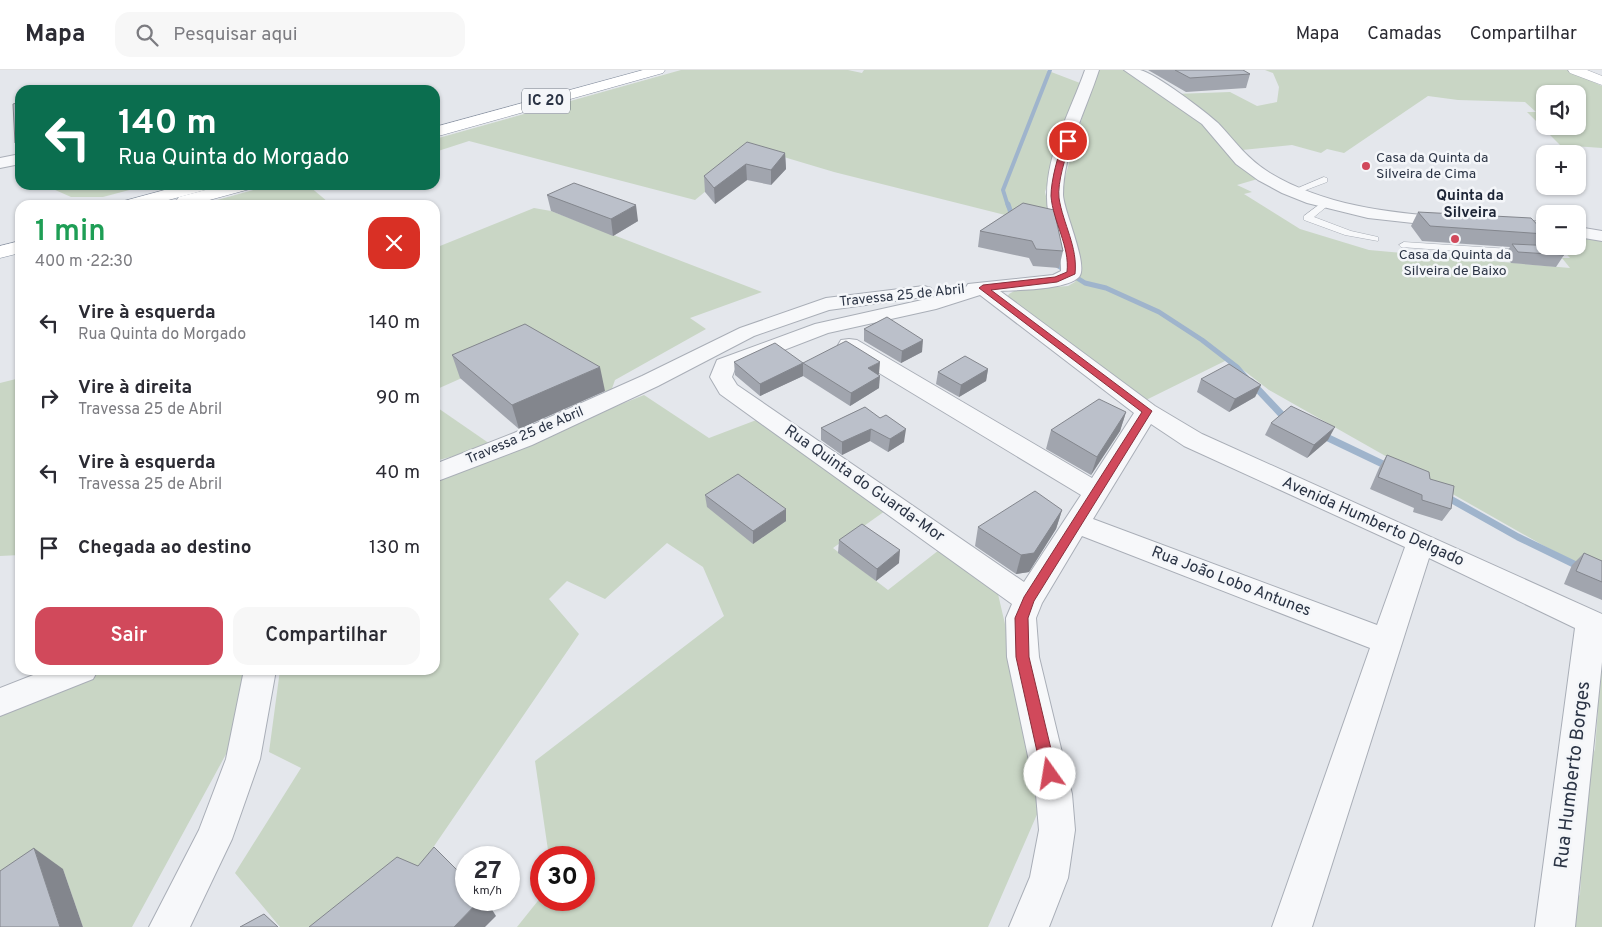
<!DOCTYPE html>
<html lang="pt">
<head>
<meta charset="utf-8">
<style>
  :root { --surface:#fff; --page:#f7f7f7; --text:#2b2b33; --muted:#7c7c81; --line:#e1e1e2; --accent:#d1495b }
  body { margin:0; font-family:Overpass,sans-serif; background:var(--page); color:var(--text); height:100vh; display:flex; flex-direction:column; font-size:19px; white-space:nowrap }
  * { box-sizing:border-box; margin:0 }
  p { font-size:16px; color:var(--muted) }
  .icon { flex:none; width:28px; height:28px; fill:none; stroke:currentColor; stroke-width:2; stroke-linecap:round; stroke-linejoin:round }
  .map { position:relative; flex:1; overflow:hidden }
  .drawer { position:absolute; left:15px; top:130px; width:425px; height:475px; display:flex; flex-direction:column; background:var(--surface); border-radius:15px; box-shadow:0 1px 4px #0004 }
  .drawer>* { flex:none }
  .top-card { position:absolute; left:15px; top:15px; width:425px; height:105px; border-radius:15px; box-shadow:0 1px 4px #0004; background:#0b6e4f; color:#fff; overflow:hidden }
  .buttons { position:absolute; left:1536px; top:15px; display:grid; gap:10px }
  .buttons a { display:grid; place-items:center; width:50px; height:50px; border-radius:10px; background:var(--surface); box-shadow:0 1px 4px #0004; font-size:25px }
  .speed { position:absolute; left:455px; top:776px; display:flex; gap:10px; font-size:25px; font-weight:700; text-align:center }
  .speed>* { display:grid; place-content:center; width:65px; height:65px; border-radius:50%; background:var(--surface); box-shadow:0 1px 4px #0004; line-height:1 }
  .speed small { font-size:12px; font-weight:400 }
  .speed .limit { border:8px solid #d22; background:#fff; color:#111 }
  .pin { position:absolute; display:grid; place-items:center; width:42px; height:42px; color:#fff; margin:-21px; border:2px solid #fff; border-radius:50%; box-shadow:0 1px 5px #0007 }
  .me { position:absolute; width:55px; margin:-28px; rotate:347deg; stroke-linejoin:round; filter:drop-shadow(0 0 4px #0008) }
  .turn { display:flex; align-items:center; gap:18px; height:105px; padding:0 20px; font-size:22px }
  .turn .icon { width:65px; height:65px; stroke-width:2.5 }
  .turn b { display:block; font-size:35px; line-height:42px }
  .round { display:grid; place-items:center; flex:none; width:52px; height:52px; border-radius:15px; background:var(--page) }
  .summary { display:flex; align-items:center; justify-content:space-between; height:85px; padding:0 20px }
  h1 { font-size:30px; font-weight:600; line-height:38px; color:#1e9e55 }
  .button { display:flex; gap:10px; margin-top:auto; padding:10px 20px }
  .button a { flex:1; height:58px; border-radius:15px; background:var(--accent); color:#fff; font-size:20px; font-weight:600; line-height:58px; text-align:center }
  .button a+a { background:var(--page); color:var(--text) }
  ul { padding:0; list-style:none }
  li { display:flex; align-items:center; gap:15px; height:75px; padding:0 20px }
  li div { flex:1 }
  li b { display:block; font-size:19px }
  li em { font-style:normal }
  header { display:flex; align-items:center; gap:30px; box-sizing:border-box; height:70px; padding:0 25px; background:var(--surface); border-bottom:1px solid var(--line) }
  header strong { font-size:24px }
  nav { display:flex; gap:28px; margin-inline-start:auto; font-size:18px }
  .search { width:350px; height:45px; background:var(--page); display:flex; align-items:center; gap:12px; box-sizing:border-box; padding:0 18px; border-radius:15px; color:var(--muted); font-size:19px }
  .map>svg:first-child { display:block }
</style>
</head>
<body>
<header>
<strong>Mapa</strong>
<div class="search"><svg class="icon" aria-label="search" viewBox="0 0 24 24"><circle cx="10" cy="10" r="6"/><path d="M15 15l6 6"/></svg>Pesquisar aqui</div>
<nav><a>Mapa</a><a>Camadas</a><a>Compartilhar</a></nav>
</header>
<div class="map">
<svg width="1602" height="857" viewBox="0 0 1602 857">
  <rect width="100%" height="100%" fill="#e4e7ec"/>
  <g fill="#c9d6c5" fill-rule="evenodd">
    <path d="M681,0H848L862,3L864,0H1046L1080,13L1045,122L1053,157L834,102L757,79L695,130L469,71L435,82V69Z"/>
    <path d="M1096,0H1128L1195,46L1261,108L1237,115L1252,122L1244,124L1300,159L1369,180L1570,198L1562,188H1570L1559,176H1578V166L1602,170V505L1546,477L1269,320L1229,289L1146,330L1006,229L1009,224L1016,220L1068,216L1075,212L1080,204L1061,121Z"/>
    <path d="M1265,0H1567L1602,16V78L1560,75L1527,42H1536L1525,32L1458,30L1428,26L1344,83L1327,79L1321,83L1292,75L1242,80L1175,24L1230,22L1257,36L1277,32L1279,17L1273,3ZM1545,24H1578V56H1545Z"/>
    <path d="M44,115H148L103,127H71Z"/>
    <path d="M271,115H313L309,116L328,132L309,135H199Z"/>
    <path d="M534,138L551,141L762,222L690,248L706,259L615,310L610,324L531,277L435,320V178Z"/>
    <path d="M20,308V485L0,486V313Z"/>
    <path d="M644,325L709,368L759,349L885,441L833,478L888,520L939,480L998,524L1045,726L988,857H517L541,827V830H584V788L549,787L535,691L724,546L703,497L667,473L605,529L567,511L549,529L579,564L413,807L359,857H280L235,803L301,698L269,682L280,600H435V409Z"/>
    <path d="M435,336L493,376L435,391Z"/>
    <path d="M1602,588V857H1571V842L1580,824L1587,703L1595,679L1598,640L1593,634Z"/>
    <path d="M99,600H251L244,651L132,857H83L63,799L0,843V642Z"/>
  </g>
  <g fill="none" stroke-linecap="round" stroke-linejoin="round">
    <path stroke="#9fb4cc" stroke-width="4" d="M1008,136L1003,120L1050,0"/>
    <g stroke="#9fb4cc" stroke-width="5">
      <path d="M1008,134L1013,149"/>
      <path d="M1052,192L1085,213L1106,218L1159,242L1202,270L1237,297L1252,314"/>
    </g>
    <g stroke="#9fb4cc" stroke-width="7">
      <path d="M1251,312L1282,345L1288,348"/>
      <path d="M1322,365L1389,397"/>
      <path d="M1445,426L1518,467L1582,498"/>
    </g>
    <g stroke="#a9aeb7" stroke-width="1">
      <g id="service">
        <path d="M1324,107L1327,108V112L1298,123L1291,121Z"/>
        <path d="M1324,131L1331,133L1314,147L1351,161L1378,167V171L1345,165L1304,150V146Z"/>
        <path d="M1404,172L1525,180L1530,183L1525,186L1401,177L1399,175Z"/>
      </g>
    </g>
    <g stroke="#a9aeb7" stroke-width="2">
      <g id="minor">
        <path d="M1085,0H1099C1086,40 1063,83 1063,125C1064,142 1089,196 1079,207C1066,220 1018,220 1000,221L1155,336L1202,364L1602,544V592L1575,857H1535L1575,558L1429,488L1312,857H1272L1370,578L1082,466L1042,533L1036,548L1039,587L1072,724L1075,760L1068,808L1049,857H1009L1030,807L1039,760L1036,724L1007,587L1006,548L1012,534L720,324L710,307L717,290L815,254L931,228L966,217L968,214L1053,205L1061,201C1062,175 1046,152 1047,125C1047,82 1071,40 1085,0ZM980,225L1134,343L1092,408L857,270L849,269L841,270L838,275L841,280L1081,425L1024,512L737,315L732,307L735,299L828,263L936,239ZM1151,354L1184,376L1405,477L1377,555L1093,449Z"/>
        <path d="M1124,0C1129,0 1135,0 1140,0C1155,3 1206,42 1218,53C1235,71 1248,90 1270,103C1323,135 1388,143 1449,147L1455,148L1458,152L1455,156L1449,157L1368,148L1307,133L1282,123L1258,110L1236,94L1202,54Z"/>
        <path d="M20,84V94L0,98V88Z"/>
        <path d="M1503,149L1545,152V162L1497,158L1494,154L1497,150Z"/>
        <path d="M1578,157L1602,161V171L1578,167Z"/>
        <path d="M924,216L931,218L934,222L931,226L829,240L754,266L658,316L532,375L435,412V394L514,363L642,306L740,258L826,228Z"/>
        <path d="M46,600H98L93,609L0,646V618Z"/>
        <path d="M244,600H276L260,689L232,769L190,857H149L199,760L226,689Z"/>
      </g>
    </g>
    <g stroke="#a9aeb7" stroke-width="1">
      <path id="secondary" d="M1568,0H1587L1602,6V15L1570,3Z"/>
    </g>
    <g stroke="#8b94a3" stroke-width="1">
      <g id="trunk">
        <path d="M643,0H665L663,3L435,67V57Z"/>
        <path d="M183,115H212L209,119L150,135H121L124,131Z"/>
        <path d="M224,115H253L250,119L191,135H179L176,131L179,127Z"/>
        <path d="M20,171V183L0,188V176Z"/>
      </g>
    </g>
    <use href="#service" fill="#f7f8fa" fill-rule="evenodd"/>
    <use href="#minor" fill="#f7f8fa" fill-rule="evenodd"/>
    <use href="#secondary" fill="#fff" fill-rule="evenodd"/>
    <use href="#trunk" fill="#fff" fill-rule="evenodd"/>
  </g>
  <g fill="#a1a5ae">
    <path d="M1148,0H1243L1250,4L1246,18L1186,22Z"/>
    <path d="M785,83L786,99L771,115L747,110L715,134L705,122L704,106Z"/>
    <path d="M547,125L638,151L613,166L551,141Z"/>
    <path d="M1023,133L1063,181L1059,198L1033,196L1029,188L978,177L980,161Z"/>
    <path d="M1418,142L1545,163V166L1539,175L1564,185L1556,197L1511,193L1505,185L1510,177L1422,171L1411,156Z"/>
    <path d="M864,259L922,282L901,293L864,271Z"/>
    <path d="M452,285L605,321L519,359L460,308Z"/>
    <path d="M734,292L803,293L879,304L878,305L879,318L850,336L803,306L760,326L735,305Z"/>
    <path d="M988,299L986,311L959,327L936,314L938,302Z"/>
    <path d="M1201,309L1261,315L1255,327L1229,342L1197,322Z"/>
    <path d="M865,337L904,372L888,382L870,371L842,385L821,370V358Z"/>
    <path d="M1126,342L1120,361L1091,405L1046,379L1051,360Z"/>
    <path d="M1271,353L1328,370L1307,388L1265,365Z"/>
    <path d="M1387,385L1430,409L1451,439L1442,451L1413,442L1414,438L1370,419L1379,398Z"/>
    <path d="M705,425L786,439V451L753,474L707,437Z"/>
    <path d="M1062,440L1056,459L1029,502L1016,504L975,476L978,457Z"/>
    <path d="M839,470L899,493L876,511L838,483Z"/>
    <path d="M1584,483L1602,491V530L1564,514L1572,495Z"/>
  </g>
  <g fill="#83868d">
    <path d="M20,72V80L15,73Z"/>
    <path d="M785,83L786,99L771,115V100Z"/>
    <path d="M746,94L747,110L715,134L714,118Z"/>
    <path d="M636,135L638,151L613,166L611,149Z"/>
    <path d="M923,270L922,282L901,293L902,281Z"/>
    <path d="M880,292L879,304L867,310L868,298Z"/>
    <path d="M803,293V306L760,326V314Z"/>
    <path d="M600,297L605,321L519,359L512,335Z"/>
    <path d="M988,299L986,311L959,327L961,315Z"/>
    <path d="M880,306L879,318L850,336L851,323Z"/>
    <path d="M1261,315L1255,327L1229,342L1235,329Z"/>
    <path d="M1126,342L1120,361L1091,405L1097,387Z"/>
    <path d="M1335,357L1328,370L1307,388L1314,375Z"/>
    <path d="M871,359L870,371L842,385V372Z"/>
    <path d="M906,359L904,372L888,382L890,369Z"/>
    <path d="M786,439V451L753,474V461Z"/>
    <path d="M1062,440L1056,459L1029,502L1016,504L1021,485Z"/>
    <path d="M900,480L899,493L876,511L877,499Z"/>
    <path d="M34,778L63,799L83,857H60Z"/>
    <path d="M480,830H486L496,846L485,857H454Z"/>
  </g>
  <g fill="#bbc0ca" stroke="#83868d">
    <path d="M1175,0H1243L1250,4L1190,8Z"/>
    <path d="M20,32V72L15,73L13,34Z"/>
    <path d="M747,72L785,83L771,100L746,94L714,118L704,106Z"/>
    <path d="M574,113L636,135L611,149L547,125Z"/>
    <path d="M1023,133L1054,140L1063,181L1036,179L1032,171L980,161Z"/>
    <path d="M1418,142L1531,148L1545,163V164L1430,156Z"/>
    <path d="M1512,174L1556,176L1564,185L1518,182Z"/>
    <path d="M887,247L923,270L902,281L864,259Z"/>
    <path d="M525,254L600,297L512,335L452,285Z"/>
    <path d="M846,271L880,292L868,298L880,306L851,323L803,293Z"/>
    <path d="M775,273L803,293L760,314L734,292Z"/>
    <path d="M965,286L988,299L961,315L938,302Z"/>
    <path d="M1229,294L1261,315L1235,329L1201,309Z"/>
    <path d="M1099,329L1126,342L1097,387L1051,360Z"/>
    <path d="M1291,336L1335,357L1314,375L1271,353Z"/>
    <path d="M865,337L880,348L886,345L906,359L890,369L871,359L842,372L821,358Z"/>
    <path d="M1387,385L1429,402L1430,409L1454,416L1451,439L1422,430V425L1378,407Z"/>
    <path d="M738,404L786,439L753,461L705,425Z"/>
    <path d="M1035,421L1062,440L1034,483L1021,485L978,457Z"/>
    <path d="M862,454L900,480L877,499L839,470Z"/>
    <path d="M1584,483L1602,491V512L1576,501Z"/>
    <path d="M434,777L466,809V830H480L454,857H309L397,787L418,796Z"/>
    <path d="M34,778L60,857H0V801Z"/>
    <path d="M264,844L278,857H240Z"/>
  </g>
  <path fill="#d1495b" stroke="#882f3b" d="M1065,69L1071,71C1066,85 1057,113 1059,128C1063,154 1078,177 1075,204L1057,212L991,220L1152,341L1034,531L1028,548L1029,587L1057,704L1055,709L1050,711L1044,709L1042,704L1016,587L1015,548L1024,527L1142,342L979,218L983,215L1055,207L1067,202C1070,176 1053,152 1051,126C1051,111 1058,83 1065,69Z"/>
  <g fill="#d1495b" stroke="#f4f6f9" stroke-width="2">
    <circle cx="1366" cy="96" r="5"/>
    <circle cx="1455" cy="169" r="5"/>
  </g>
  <g text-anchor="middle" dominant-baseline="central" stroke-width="5" stroke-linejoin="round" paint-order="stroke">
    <g font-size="14" fill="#2b3445" stroke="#f4f6f9" text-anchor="start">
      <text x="1376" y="88">Casa da Quinta da<tspan x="1376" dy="16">Silveira de Cima</tspan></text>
      <text x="1455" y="185" text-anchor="middle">Casa da Quinta da<tspan x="1455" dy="16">Silveira de Baixo</tspan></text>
    </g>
    <g font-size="14" fill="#2b3445" stroke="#f4f6f9">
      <text transform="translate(902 226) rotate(-6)">Travessa 25 de Abril</text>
      <text transform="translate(525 366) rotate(-23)">Travessa 25 de Abril</text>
    </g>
    <rect fill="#f4f6f9" stroke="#676e7b" stroke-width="1" x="522" y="18.5" width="48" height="25" rx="4"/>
    <g font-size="15" font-weight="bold" fill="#2b3445">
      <text x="546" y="31">IC 20</text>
    </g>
    <g font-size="15" font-weight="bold" fill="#1d2536" stroke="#f4f6f9">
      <text x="1470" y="126">Quinta da<tspan x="1470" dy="17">Silveira</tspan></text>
    </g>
    <g font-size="16" fill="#2b3445" stroke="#f4f6f9">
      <text transform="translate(864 414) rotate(35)">Rua Quinta do Guarda-Mor</text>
      <text transform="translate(1373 452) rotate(24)">Avenida Humberto Delgado</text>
      <text transform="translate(1231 512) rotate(21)">Rua João Lobo Antunes</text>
    </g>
    <g font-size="19" fill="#2b3445" stroke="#f4f6f9">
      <text transform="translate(1573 705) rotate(-83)">Rua Humberto Borges</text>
    </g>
  </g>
</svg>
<div class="buttons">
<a><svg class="icon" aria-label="sound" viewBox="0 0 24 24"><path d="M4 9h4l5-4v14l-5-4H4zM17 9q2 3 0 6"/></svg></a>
<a>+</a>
<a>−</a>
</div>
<div class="speed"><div>27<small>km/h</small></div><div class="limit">30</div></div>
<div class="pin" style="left:1068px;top:71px;background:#d93025"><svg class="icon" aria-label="arrive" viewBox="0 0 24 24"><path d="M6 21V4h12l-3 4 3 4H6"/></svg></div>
<svg class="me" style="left:1050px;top:704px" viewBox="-20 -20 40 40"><circle r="19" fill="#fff"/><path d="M0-13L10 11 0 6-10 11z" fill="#d1495b"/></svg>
<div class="top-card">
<div class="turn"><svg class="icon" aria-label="left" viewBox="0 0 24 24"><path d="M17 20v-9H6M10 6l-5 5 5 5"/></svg><div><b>140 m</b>Rua Quinta do Morgado</div></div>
</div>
<section class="drawer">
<div class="summary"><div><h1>1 min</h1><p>400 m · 22:30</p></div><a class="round" style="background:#d93025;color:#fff"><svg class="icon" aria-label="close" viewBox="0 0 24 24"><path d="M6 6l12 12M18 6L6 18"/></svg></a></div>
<ul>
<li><svg class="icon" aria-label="left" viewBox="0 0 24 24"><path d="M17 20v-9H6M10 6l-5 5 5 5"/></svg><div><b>Vire à esquerda</b><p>Rua Quinta do Morgado</p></div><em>140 m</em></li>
<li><svg class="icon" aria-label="right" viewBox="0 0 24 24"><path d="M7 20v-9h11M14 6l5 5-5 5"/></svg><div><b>Vire à direita</b><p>Travessa 25 de Abril</p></div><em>90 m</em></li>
<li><svg class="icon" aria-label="left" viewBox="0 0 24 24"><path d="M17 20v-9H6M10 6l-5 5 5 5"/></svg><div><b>Vire à esquerda</b><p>Travessa 25 de Abril</p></div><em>40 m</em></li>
<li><svg class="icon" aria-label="arrive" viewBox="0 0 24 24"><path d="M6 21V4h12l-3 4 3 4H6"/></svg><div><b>Chegada ao destino</b></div><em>130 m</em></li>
</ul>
<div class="button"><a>Sair</a><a>Compartilhar</a></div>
</section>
</div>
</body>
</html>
